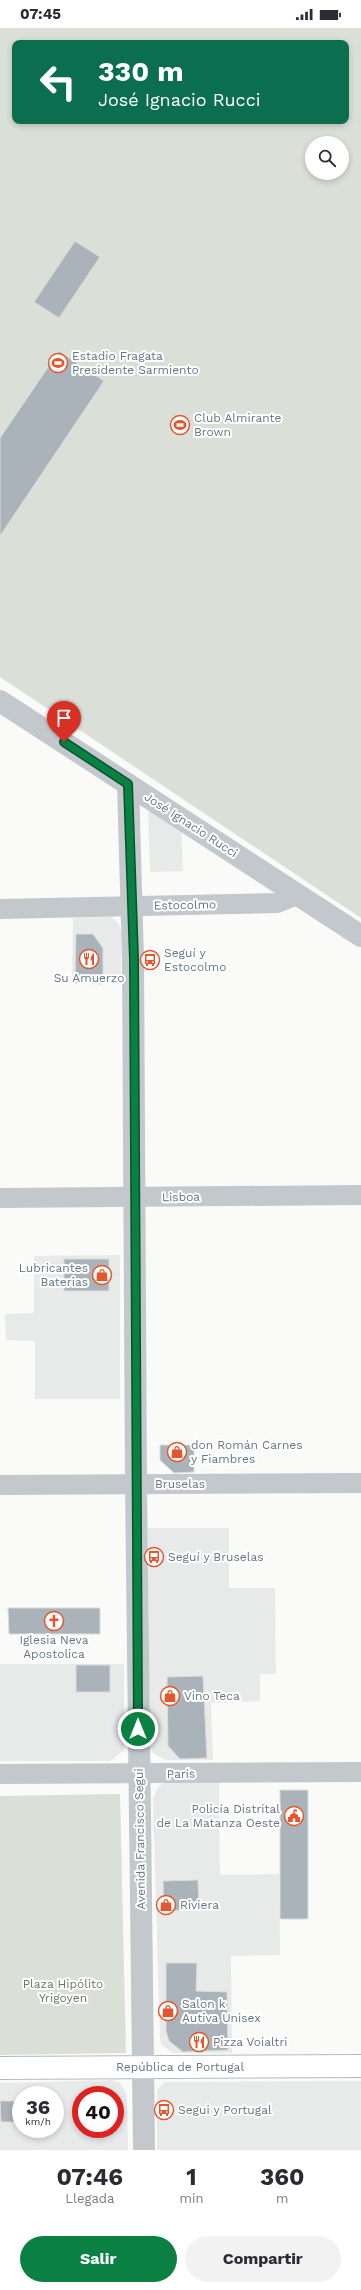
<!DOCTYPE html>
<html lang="es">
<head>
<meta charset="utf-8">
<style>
  :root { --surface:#fff; --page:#f2f2f3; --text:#2b2b33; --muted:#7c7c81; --accent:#0b8043 }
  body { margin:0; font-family:"Work Sans",sans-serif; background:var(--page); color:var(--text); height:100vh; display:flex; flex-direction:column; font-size:15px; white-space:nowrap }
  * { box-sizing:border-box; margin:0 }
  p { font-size:13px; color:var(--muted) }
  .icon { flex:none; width:22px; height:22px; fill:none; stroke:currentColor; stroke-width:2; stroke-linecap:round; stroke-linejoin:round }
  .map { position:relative; height:2122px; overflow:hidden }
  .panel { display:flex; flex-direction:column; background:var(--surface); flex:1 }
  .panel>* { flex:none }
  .banner { position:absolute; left:12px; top:12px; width:337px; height:84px; border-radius:8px; box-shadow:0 2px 6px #0003; background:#0b6e4f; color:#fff; overflow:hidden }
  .controls { position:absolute; left:305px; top:108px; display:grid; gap:8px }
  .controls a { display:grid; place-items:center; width:44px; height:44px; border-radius:50%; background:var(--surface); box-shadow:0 2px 6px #0003; font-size:20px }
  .speed { position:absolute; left:12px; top:2058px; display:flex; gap:8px; font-size:20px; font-weight:700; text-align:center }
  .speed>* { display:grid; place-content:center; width:52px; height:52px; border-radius:50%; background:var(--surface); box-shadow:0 2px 6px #0003; line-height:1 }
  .speed small { font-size:10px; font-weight:400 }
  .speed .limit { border:6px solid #d22; background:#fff; color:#111 }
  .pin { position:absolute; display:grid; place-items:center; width:34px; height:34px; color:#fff; margin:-41px -17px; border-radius:50% 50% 50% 0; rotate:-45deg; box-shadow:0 0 4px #0007 }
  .pin .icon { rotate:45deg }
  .me { position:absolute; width:44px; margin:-22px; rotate:0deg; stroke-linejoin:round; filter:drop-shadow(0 0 3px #0008) }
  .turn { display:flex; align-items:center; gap:14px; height:84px; padding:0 20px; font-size:18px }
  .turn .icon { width:52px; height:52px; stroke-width:2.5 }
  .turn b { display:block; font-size:28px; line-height:34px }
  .eta { display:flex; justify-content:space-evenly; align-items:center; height:68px; text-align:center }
  .eta b { font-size:24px; font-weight:700; line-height:28px }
  .action { display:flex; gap:8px; margin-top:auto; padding:8px 20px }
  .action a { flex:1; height:46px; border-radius:24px; background:var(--accent); color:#fff; font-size:16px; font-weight:700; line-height:46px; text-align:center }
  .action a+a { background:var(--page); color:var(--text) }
  .status { display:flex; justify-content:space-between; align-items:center; height:28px; padding:0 20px; background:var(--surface); direction:ltr }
  .status svg { height:11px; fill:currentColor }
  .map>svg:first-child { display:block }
</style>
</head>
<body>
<div class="status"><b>07:45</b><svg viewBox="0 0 49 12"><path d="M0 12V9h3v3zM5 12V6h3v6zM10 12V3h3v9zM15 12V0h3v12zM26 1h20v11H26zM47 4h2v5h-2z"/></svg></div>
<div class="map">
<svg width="361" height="2122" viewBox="0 0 361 2122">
  <rect width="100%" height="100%" fill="#fafaf8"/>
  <g fill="#e8e9e9" fill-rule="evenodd">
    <path d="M150,782L181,798L183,843L150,844L148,785Z"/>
    <path d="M112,889L119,896L121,903V952L72,953L73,890Z"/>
    <path d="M120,1227V1371H35V1313L6,1312L5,1286L34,1285V1228Z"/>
    <path d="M148,1500H229V1560H275L276,1646H260V1673L211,1675L213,1732H166L154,1726L150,1720Z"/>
    <path d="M0,1636H124V1722L110,1733H0Z"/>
    <path d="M219,1751L220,1847L279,1846L280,1927L231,1928L232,2025H173L162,2017L160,2011L153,1771L157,1761L166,1752Z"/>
    <path d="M112,2052L120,2055L127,2067L128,2122H0V2055ZM21,2067H55V2101H21ZM81,2067H115V2101H81Z"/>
    <path d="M361,2053V2122H157V2062L165,2054Z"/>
  </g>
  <g fill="#dadfd7" fill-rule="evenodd">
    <path d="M0,0H361V890L0,649ZM15,15H346V93H15ZM312,115H342V145H312Z"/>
    <path d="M120,1766L126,2025L0,2027V1768Z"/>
  </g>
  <g fill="#aab3b9" stroke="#dcdcda">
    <path d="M75,213L100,229L59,290L34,274Z"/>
    <path d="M59,323L104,353L0,508V410Z"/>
    <path d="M76,906H93L103,920V956L75,955Z"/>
    <rect x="64" y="1231" width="45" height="32"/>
    <path d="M160,1417H194V1444L174,1445L160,1432Z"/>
    <path d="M8,1580H100V1606H9Z"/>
    <rect x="76" y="1637" width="34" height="27"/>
    <path d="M203,1648L207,1730L180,1731L168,1718L167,1649Z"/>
    <rect x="280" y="1762" width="28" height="129"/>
    <path d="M198,1852L199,1881L164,1883L163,1853Z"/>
    <path d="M166,1935H197L196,1963L227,1964L228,2022L183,2024L169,2013L166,2003Z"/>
    <path d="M0,2073H21V2094H1Z"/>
  </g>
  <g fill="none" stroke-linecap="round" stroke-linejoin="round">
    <g stroke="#b3babf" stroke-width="24">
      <path id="secondary" d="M0,2040L361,2038"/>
    </g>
    <g stroke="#c3c8cc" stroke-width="20">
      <path d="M0,881L277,875L297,867"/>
      <path d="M0,1170L361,1167"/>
      <path d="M0,1457L361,1455"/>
      <path d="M0,1746L361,1744"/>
    </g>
    <g stroke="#c3c8cc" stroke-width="22">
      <path d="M0,673L361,908"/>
      <path d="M128,756L133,931L136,1456L144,2122"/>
    </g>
    <use href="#secondary" stroke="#fff" stroke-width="22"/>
  </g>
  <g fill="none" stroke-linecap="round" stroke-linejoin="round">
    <g stroke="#07532c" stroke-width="10">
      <path id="route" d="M64,714L128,756L134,931L138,1701"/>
    </g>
    <use href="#route" stroke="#0b8043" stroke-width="7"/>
  </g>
  <defs>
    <g id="stadium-ring" transform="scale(1)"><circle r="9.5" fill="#fff" stroke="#e4572e" stroke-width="1.5"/><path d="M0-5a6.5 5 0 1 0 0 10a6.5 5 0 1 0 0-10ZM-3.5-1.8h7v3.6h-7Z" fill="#e4572e"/></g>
    <g id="restaurant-ring" transform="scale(1)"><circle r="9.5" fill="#fff" stroke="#e4572e" stroke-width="1.5"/><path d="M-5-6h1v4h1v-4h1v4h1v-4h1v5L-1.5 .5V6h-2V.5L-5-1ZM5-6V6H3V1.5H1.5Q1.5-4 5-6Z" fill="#e4572e"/></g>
    <g id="bus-ring" transform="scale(1)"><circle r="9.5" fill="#fff" stroke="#e4572e" stroke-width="1.5"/><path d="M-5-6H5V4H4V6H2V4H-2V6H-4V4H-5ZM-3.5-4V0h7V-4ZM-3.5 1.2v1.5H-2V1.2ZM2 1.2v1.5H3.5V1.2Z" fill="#e4572e"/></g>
    <g id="shop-ring" transform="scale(1)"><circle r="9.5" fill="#fff" stroke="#e4572e" stroke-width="1.5"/><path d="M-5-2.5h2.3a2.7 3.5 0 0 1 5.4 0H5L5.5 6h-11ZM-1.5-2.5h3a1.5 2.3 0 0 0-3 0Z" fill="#e4572e"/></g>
    <g id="church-ring" transform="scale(1)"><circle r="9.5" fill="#fff" stroke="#e4572e" stroke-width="1.5"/><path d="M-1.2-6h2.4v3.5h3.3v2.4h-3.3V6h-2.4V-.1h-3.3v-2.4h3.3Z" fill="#e4572e"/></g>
    <g id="civic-ring" transform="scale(1)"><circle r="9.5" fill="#fff" stroke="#e4572e" stroke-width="1.5"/><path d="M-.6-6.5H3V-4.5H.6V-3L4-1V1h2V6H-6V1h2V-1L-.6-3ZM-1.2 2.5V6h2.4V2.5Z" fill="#e4572e"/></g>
  </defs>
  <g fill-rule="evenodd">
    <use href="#stadium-ring" x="58" y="335"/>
    <use href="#stadium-ring" x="180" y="397"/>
    <use href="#restaurant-ring" x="89" y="931"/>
    <use href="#bus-ring" x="150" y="932"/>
    <use href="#shop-ring" x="102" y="1247"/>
    <use href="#shop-ring" x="177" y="1424"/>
    <use href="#bus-ring" x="154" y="1529"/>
    <use href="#church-ring" x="54" y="1593"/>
    <use href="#shop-ring" x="170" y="1668"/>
    <use href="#civic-ring" x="294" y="1788"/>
    <use href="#shop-ring" x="166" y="1877"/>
    <use href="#shop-ring" x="168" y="1983"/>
    <use href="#restaurant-ring" x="199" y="2014"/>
    <use href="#bus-ring" x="164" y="2082"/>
  </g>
  <g text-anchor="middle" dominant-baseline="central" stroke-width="4" stroke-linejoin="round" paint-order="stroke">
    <g font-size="12" fill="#657683" stroke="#fff" text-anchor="start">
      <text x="72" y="328">Estadio Fragata<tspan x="72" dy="14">Presidente Sarmiento</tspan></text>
      <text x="194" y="390">Club Almirante<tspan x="194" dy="14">Brown</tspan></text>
      <text x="164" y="925">Seguí y<tspan x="164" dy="14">Estocolmo</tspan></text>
      <text x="89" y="950" text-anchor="middle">Su Amuerzo</text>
      <text x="88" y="1240" text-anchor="end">Lubricantes<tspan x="88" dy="14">Baterias</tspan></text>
      <text x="191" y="1417">don Román Carnes<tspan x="191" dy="14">y Fiambres</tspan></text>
      <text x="168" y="1529">Seguí y Bruselas</text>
      <text x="54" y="1612" text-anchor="middle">Iglesia Neva<tspan x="54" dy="14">Apostolica</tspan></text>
      <text x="184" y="1668">Vino Teca</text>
      <text x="280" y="1781" text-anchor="end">Policía Distrital<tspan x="280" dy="14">de La Matanza Oeste</tspan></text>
      <text x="180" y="1877">Riviera</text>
      <text x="182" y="1976">Salon k<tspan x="182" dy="14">Autiva Unisex</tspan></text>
      <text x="213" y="2014">Pizza Voialtri</text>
      <text x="178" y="2082">Segui y Portugal</text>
    </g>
    <g font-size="12" fill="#657683" stroke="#fff">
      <text transform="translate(191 797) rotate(33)">José Ignacio Rucci</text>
      <text transform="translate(185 877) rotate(-1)">Estocolmo</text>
      <text transform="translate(181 1169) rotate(-1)">Lisboa</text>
      <text x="180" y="1456">Bruselas</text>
      <text transform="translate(181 1746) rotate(-1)">París</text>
      <text transform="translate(140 1811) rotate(-91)">Avenida Francisco Segui</text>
      <text x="180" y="2039">República de Portugal</text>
    </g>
    <g font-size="12" fill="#687a64" stroke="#fff">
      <text x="63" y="1956">Plaza Hipólito<tspan x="63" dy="14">Yrigoyen</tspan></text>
    </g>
  </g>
</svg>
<div class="controls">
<a><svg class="icon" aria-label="search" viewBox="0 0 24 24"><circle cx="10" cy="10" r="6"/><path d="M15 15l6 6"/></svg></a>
</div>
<div class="speed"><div>36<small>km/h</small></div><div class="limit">40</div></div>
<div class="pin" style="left:64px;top:714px;background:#d93025"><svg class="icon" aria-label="arrive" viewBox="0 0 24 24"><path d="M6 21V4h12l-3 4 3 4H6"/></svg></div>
<svg class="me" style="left:138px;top:1701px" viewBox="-20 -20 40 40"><circle r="17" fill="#0b8043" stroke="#fff" stroke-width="3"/><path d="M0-11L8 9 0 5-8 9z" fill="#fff"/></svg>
<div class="banner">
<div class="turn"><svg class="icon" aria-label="left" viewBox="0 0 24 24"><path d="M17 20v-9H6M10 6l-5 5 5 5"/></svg><div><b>330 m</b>José Ignacio Rucci</div></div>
</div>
</div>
<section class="panel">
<div class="eta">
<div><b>07:46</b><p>Llegada</p></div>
<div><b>1</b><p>min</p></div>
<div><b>360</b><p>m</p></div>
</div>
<div class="action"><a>Salir</a><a>Compartir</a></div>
</section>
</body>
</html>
